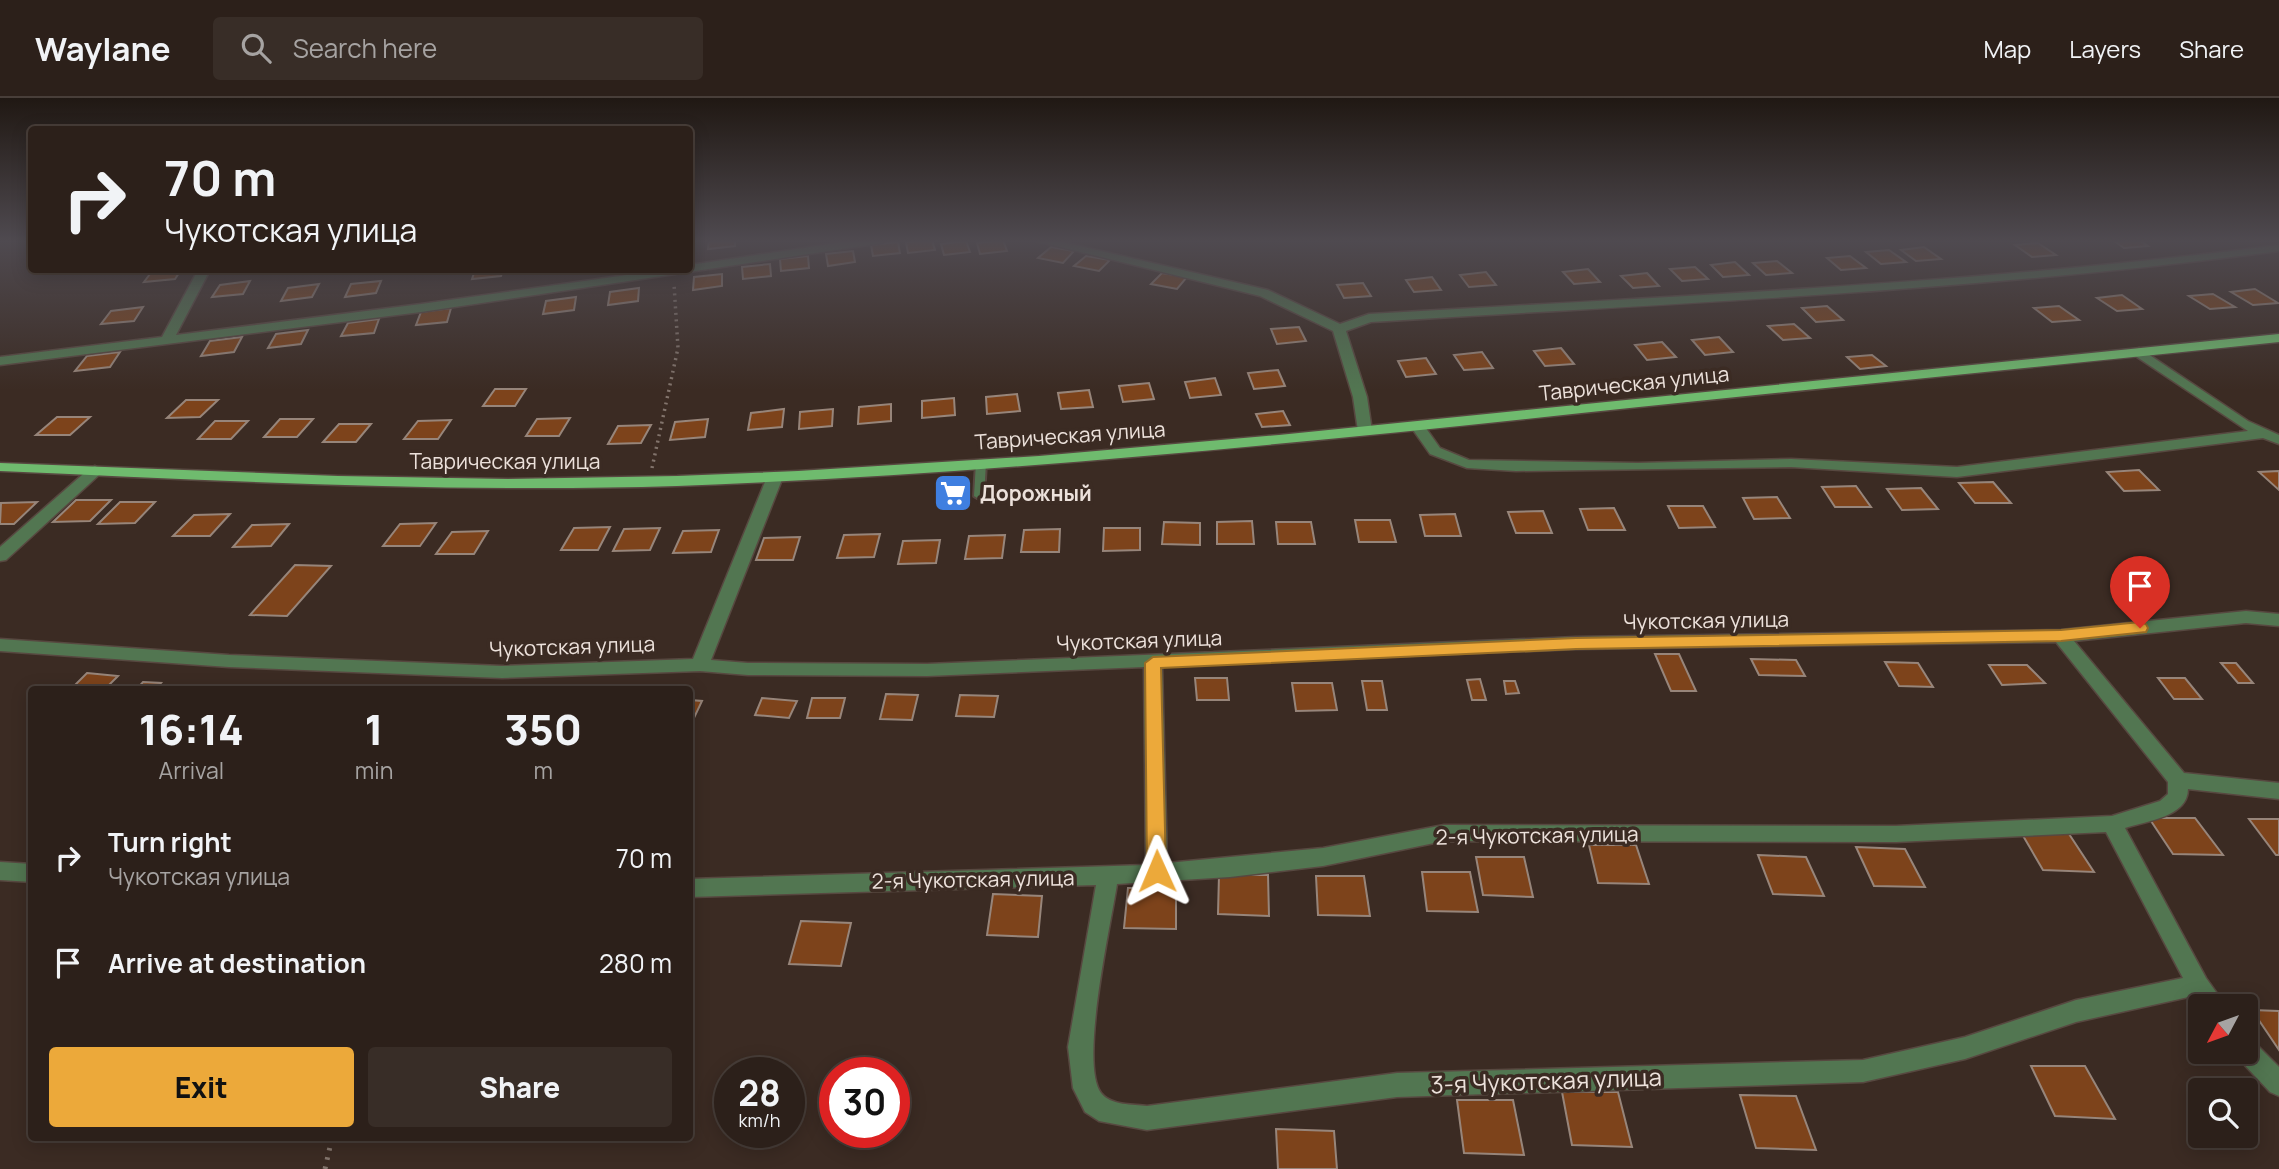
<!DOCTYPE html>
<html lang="en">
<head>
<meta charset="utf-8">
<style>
  :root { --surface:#2c201a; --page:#382d27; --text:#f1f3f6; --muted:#a6a3a2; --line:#483e39; --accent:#eca93a }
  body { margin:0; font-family:Manrope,sans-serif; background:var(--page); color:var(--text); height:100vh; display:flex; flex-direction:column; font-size:26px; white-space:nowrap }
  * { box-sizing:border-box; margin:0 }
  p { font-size:23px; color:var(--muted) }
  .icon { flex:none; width:38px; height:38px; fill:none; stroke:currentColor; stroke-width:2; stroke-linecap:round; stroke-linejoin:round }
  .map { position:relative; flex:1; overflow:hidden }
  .sheet { position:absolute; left:28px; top:588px; width:665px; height:455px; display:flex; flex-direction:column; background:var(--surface); border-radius:7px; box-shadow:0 4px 18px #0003,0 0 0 2px var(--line) }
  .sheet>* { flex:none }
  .banner { position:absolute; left:28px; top:28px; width:665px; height:147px; border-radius:7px; box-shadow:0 4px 18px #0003,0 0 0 2px var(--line); background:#2c201a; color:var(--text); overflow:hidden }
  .needle { width:46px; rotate:229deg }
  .tools { position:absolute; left:2188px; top:896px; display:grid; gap:14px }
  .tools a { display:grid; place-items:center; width:70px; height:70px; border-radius:7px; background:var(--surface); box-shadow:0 4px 18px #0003,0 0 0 2px var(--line); font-size:35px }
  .speed { position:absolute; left:714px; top:959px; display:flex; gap:14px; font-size:35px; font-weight:700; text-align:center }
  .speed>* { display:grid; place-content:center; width:91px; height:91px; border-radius:50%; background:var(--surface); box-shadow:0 4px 18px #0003,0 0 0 2px var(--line); line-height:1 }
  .speed small { font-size:18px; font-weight:400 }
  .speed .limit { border:10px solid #d22; background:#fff; color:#111 }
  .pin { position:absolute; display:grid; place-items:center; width:60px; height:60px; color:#fff; margin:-72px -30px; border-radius:50% 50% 50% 0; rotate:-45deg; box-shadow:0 0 7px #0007 }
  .pin .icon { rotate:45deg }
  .me { position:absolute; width:77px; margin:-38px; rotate:359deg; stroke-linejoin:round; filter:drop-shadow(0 0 5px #0008) }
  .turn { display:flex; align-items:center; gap:24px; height:147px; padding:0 21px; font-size:32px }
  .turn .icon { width:91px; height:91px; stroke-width:2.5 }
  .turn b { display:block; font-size:49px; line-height:60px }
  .eta { display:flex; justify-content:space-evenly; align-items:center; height:119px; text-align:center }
  .eta b { font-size:42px; font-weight:800; line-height:49px }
  .action { display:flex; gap:14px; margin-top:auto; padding:14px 21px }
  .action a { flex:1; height:80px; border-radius:7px; background:var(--accent); color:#111; font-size:28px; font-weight:800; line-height:80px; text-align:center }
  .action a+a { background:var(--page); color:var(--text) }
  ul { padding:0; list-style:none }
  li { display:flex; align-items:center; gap:21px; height:105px; padding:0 21px }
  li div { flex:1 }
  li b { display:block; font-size:26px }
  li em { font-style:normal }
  header { display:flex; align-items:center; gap:42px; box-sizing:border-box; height:98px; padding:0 35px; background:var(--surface); border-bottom:2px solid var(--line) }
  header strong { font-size:33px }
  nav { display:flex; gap:38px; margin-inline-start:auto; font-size:24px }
  .search { width:490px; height:63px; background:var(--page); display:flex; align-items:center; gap:18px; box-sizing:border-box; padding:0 24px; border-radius:7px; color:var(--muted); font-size:26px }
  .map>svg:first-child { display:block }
</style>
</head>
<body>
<header>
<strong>Waylane</strong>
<div class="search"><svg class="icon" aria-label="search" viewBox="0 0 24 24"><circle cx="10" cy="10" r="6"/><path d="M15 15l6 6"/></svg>Search here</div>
<nav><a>Map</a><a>Layers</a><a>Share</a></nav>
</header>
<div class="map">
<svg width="2279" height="1071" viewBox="0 0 2279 1071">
  <rect width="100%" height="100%" fill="#3b2b23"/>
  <g fill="#7d431b" stroke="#97857a" stroke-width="2">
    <path d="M709,142H735V148L708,151Z"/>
    <path d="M932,142L935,152L908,155L906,144Z"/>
    <path d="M1003,142L1007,153L980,156L977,145Z"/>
    <path d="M2113,142H2139L2148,148L2124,150Z"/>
    <path d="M966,143L970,154L944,157L941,146Z"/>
    <path d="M898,144L900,155L873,158L871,147Z"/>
    <path d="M2038,145L2056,157L2032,159L2015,147Z"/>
    <path d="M1051,149L1074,153L1063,165L1038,160Z"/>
    <path d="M1924,149L1941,161L1916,163L1901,152Z"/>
    <path d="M1889,152L1906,164L1881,166L1866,154Z"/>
    <path d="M853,153L855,164L828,168L826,156Z"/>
    <path d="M808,158L809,170L781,173L780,161Z"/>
    <path d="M1086,158L1110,162L1099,173L1074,168Z"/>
    <path d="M1850,158L1866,170L1841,172L1827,160Z"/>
    <path d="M1777,163L1792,175L1766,177L1753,165Z"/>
    <path d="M1735,164L1749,177L1723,179L1711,167Z"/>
    <path d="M770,166L771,178L743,181L742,169Z"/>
    <path d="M1695,169L1708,181L1682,183L1670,171Z"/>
    <path d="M1588,171L1600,184L1574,186L1563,174Z"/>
    <path d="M153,172H181L175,181L144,184Z"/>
    <path d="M475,172H503L501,178L472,181Z"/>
    <path d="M1486,174L1496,187L1469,189L1460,177Z"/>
    <path d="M1162,175L1187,179L1177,191L1151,186Z"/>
    <path d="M1647,175L1659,188L1633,190L1621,178Z"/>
    <path d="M722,176V188L693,192L694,179Z"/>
    <path d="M1432,179L1441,192L1414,194L1406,182Z"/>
    <path d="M250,183L243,196L212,199L220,187Z"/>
    <path d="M381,183L376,195L345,199L351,186Z"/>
    <path d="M1363,185L1371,198L1344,200L1337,187Z"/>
    <path d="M319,186L312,199L281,203L288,190Z"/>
    <path d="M639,190L638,203L608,207L610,194Z"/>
    <path d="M2255,191L2278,205L2253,207L2231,194Z"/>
    <path d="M2213,196L2235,209L2210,211L2189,198Z"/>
    <path d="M2122,197L2142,211L2117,213L2097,200Z"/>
    <path d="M576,199L574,212L543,216L546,203Z"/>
    <path d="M1827,208L1843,222L1816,224L1802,210Z"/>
    <path d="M2059,208L2079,222L2052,224L2034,210Z"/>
    <path d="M143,209L134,223L101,226L111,213Z"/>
    <path d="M451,210L447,224L416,227L421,214Z"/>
    <path d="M379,221L374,235L341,238L348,225Z"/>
    <path d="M1794,226L1810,240L1783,242L1768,228Z"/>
    <path d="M1299,229L1306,243L1277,246L1271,231Z"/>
    <path d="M308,232L301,246L268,250L276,236Z"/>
    <path d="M242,239L234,254L201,258L210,243Z"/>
    <path d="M1719,239L1733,254L1705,257L1692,242Z"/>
    <path d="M1662,244L1676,259L1647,262L1635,247Z"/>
    <path d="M1561,250L1574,266L1545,268L1534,253Z"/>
    <path d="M120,254L110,269L75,273L87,258Z"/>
    <path d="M1482,254L1493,270L1464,272L1454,257Z"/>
    <path d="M1872,257L1886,268L1860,271L1847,259Z"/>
    <path d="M1426,260L1436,276L1406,279L1398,263Z"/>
    <path d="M1278,272L1285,288L1254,291L1248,275Z"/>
    <path d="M1215,280L1221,297L1190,300L1185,284Z"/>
    <path d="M1149,285L1154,301L1123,304L1119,288Z"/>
    <path d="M495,291H526L515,308H483Z"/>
    <path d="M1089,292L1093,309L1061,311L1058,295Z"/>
    <path d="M1017,296L1020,313L987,316L986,299Z"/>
    <path d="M954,300L955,317L922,320V303Z"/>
    <path d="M186,302H218L200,319L167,320Z"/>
    <path d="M891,306V323L858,326L859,309Z"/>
    <path d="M784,311L782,329L748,332L751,315Z"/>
    <path d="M833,311L832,328L799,331L800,314Z"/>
    <path d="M1283,313L1290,327L1262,329L1256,316Z"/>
    <path d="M57,319H90L70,337H36Z"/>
    <path d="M570,320L559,338H526L537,321Z"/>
    <path d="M280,321H313L297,339H264Z"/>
    <path d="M708,321L705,339L670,342L675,324Z"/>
    <path d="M451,322L438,341H404L418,323Z"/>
    <path d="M215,323H248L231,341H198Z"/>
    <path d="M339,326H371L356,344H323Z"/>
    <path d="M651,327L641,345L608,346L618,328Z"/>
    <path d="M2139,372L2159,392L2124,393L2107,374Z"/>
    <path d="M2279,373V392L2259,374Z"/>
    <path d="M1993,384L2011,405H1975L1959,385Z"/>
    <path d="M966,385L969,401L939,404L937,389Z"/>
    <path d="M1856,388L1871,409H1835L1822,389Z"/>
    <path d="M1921,390L1938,411L1902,412L1887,391Z"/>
    <path d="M1777,399L1790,420L1754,421L1743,400Z"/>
    <path d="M76,402H111L90,423L53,424Z"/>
    <path d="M37,404L14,426H0L1,405Z"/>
    <path d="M120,404H155L135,425L98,426Z"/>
    <path d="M1668,408H1703L1715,429L1679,430Z"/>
    <path d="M1614,410L1625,432H1588L1580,411Z"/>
    <path d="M1543,413L1552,435H1516L1508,414Z"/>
    <path d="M230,416L210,438H173L194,417Z"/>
    <path d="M1455,416L1461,438H1425L1420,417Z"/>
    <path d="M1355,422H1390L1396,444H1359Z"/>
    <path d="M1252,423L1254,446H1217V424Z"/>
    <path d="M1164,424L1200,425V447L1162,446Z"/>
    <path d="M1276,424H1311L1315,446H1278Z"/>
    <path d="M436,425L420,448H383L400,426Z"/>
    <path d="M289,426L271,448L233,449L252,427Z"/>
    <path d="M610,429L598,452H561L574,430Z"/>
    <path d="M660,430L650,452L613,453L624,431Z"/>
    <path d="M1104,430H1140V452L1103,453Z"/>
    <path d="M1060,431L1059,454H1021L1024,432Z"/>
    <path d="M719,432L711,454L673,455L683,433Z"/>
    <path d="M488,433L474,456H436L452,434Z"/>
    <path d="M880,436L874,459L837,460L844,437Z"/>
    <path d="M1005,437L1002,460L965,461L969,438Z"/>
    <path d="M800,439L793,462H756L764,440Z"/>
    <path d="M940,442L936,465L898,466L903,443Z"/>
    <path d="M295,467L331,468L287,518L250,517Z"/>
    <path d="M1655,556H1679L1696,593H1671Z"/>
    <path d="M1751,561L1796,562L1805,578L1759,577Z"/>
    <path d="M1885,564L1918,565L1933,589L1899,588Z"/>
    <path d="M2221,565H2236L2253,585H2238Z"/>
    <path d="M1989,567H2027L2045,585L2002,587Z"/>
    <path d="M87,575L118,578L104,592H70Z"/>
    <path d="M1195,580H1227L1229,602H1197Z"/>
    <path d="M2158,580H2185L2202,601H2174Z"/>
    <path d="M1480,581L1486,602H1472L1467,582Z"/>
    <path d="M1362,583H1382L1387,612H1367Z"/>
    <path d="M1504,583H1515L1519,595L1506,596Z"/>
    <path d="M143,584L161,585L155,592H136Z"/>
    <path d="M1292,585H1332L1337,612L1296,613Z"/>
    <path d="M886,596L918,597L912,622L880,621Z"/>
    <path d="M960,597L998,598L994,619L956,618Z"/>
    <path d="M762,600L797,603L789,620L755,617Z"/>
    <path d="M812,600H845L840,620H807Z"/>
    <path d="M690,602L702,603L693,622H690Z"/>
    <path d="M2149,720H2195L2223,757L2173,756Z"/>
    <path d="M2249,721H2279V757H2276Z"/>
    <path d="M2022,736H2069L2094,774L2043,772Z"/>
    <path d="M1589,747H1636L1649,786L1598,785Z"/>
    <path d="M1856,749L1905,751L1925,789L1874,788Z"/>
    <path d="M1758,757L1806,759L1824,798L1773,796Z"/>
    <path d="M1476,759H1524L1533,799L1483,797Z"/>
    <path d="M1422,774H1470L1478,814L1427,813Z"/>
    <path d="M1219,777H1268L1269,818L1218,816Z"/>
    <path d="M1316,778H1364L1370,818L1318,817Z"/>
    <path d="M1128,790H1176V831L1124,830Z"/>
    <path d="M993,796L1042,798L1038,839L987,837Z"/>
    <path d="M801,823L851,825L841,868L789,866Z"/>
    <path d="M2252,912L2279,913V952Z"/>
    <path d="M2031,968H2085L2115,1021L2055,1018Z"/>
    <path d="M1562,994H1618L1632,1049L1572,1047Z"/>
    <path d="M1740,997L1796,998L1816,1052L1756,1050Z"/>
    <path d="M1457,1002H1513L1524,1057L1464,1055Z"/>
    <path d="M1276,1031L1334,1033L1337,1071H1278Z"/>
  </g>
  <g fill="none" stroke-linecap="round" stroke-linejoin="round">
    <g stroke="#574840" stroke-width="4">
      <path id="lane" d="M981,362L986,365L984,398L979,401L974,398L976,365Z"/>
    </g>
    <g stroke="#574840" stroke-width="3">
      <g id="street">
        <path d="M856,142H887L882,145L421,214L0,267V259L162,239L198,172H210L176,237L421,206L662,172H690V167Z"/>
        <path d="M1032,142H1054L1268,192L1340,226L1369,216C1672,198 1977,186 2279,147V153C1978,193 1674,205 1371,224L1346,233L1367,299L1372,333L1365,337L1358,333L1353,299L1333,233L1260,198Z"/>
        <path d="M2139,250L2248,323L2279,337V346L2263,340L1957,379L1791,369L1516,373L1467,370L1430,356L1411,329L1413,326H1423L1440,350L1469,362L1638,365L1791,361L1957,369L2248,333L2134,257L2132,254Z"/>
        <path d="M95,368L103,373L100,376L6,462L0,463V449L90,370Z"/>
        <path d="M775,374L783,379L711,562L748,565L927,566L1576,539L2061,532L2246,513L2279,516V528L2246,525L2074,543L2184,675L2279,685V701L2188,691C2188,719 2146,723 2125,730L2206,880L2226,908H2200L2193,898L2076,924L1965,961L1863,984L1397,999L1147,1032L1099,1023L1085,1014L1073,990L1068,949L1096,787L690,799V781L1146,767L1144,569L927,578L748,577L700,573L502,580L229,569L0,553V541L229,557L502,568L693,561L767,379ZM2056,544L2168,684V696L2160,703L2112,718L1896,728L1444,727L1323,750L1167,765L1162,568L1576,551ZM2106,734L2183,880L2076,902L1965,939L1863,962L1397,975L1147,1008C1133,1006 1111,1008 1101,995C1079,966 1111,826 1117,786L1230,779L1323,768L1444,743L1896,744Z"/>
        <path d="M0,764L32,766V784L0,782Z"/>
        <path d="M2245,940L2253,943L2279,969V998L2270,994L2237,959L2234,954H2245Z"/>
      </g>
    </g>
    <g stroke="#574840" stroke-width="3">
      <path id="primary" d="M2279,236V244C2066,266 1852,287 1639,309C1319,343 999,376 677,388C452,395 226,383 0,373V365L338,378L508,381L677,378L798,373L1039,358L1279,337Z"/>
    </g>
    <path stroke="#82746c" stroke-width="3.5" stroke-dasharray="2 4.5" stroke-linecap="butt" d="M652,370L678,250L674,186"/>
    <path stroke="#82746c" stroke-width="5" stroke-dasharray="2.5 7" stroke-linecap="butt" d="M325,1071L332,1040"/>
    <use href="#lane" fill="#527651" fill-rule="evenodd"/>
    <use href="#street" fill="#527651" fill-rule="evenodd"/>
    <use href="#primary" fill="#6fbb6e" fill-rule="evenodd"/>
  </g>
  <linearGradient id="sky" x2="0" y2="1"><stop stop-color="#201813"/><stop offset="0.49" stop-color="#4f4a50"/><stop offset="1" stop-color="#4f4a50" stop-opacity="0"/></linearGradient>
  <rect width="2279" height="292" fill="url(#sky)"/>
  <path fill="#eca93a" stroke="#996e26" stroke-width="2" d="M2140,524L2146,526L2148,530L2146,534L2061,543L1576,551L1161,570L1166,773L1164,779L1157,781L1150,779L1147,773L1145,565L1153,559L1576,540L2061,532Z"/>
  <defs>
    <g id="supermarket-square" transform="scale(2.0125)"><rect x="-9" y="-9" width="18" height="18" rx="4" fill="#3f7fe0" stroke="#3b2b23"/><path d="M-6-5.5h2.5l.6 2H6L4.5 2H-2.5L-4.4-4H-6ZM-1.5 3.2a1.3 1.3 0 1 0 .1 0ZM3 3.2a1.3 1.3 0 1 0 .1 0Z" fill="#fff"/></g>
  </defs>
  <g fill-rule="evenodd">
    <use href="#supermarket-square" x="953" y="395"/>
  </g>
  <g text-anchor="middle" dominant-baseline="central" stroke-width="7" stroke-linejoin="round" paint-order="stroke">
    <g font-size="21" fill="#ece1db" stroke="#3b2b23">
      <text transform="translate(1634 285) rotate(-6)">Таврическая улица</text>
      <text transform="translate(1070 337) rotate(-4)">Таврическая улица</text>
      <text x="505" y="363">Таврическая улица</text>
      <text transform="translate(1706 522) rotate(-1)">Чукотская улица</text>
      <text transform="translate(1139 542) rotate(-2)">Чукотская улица</text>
      <text transform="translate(572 548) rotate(-2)">Чукотская улица</text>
      <text transform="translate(1537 737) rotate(-1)">2-я Чукотская улица</text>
      <text transform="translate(973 781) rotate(-1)">2-я Чукотская улица</text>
    </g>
    <g font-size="21" font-weight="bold" fill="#ece1db" stroke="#3b2b23" text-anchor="start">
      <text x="980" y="395">Дорожный</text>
    </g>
    <g font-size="24" fill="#ece1db" stroke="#3b2b23">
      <text transform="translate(1546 982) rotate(-2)">3-я Чукотская улица</text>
    </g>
  </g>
</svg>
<div class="tools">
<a><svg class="needle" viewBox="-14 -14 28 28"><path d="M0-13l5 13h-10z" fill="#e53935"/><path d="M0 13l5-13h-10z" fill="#a6a3a2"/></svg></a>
<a><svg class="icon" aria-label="search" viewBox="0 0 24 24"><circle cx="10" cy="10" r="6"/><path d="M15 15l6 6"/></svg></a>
</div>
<div class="speed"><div>28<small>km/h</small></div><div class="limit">30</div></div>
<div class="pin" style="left:2140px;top:530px;background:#d93025"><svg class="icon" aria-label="arrive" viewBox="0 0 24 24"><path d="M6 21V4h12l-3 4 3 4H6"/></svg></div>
<svg class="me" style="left:1157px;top:773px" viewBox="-20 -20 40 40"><path d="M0-17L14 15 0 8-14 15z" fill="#eca93a" stroke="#fff" stroke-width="4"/></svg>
<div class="banner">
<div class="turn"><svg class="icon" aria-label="right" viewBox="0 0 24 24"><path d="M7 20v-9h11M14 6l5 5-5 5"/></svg><div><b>70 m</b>Чукотская улица</div></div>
</div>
<section class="sheet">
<div class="eta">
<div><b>16:14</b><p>Arrival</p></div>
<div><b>1</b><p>min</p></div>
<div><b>350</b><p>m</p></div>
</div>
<ul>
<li><svg class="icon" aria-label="right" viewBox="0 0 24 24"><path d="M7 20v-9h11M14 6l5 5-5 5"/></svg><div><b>Turn right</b><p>Чукотская улица</p></div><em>70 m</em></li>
<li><svg class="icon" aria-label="arrive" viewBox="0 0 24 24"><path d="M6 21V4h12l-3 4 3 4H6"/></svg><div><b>Arrive at destination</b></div><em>280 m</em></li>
</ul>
<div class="action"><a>Exit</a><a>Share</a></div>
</section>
</div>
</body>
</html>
